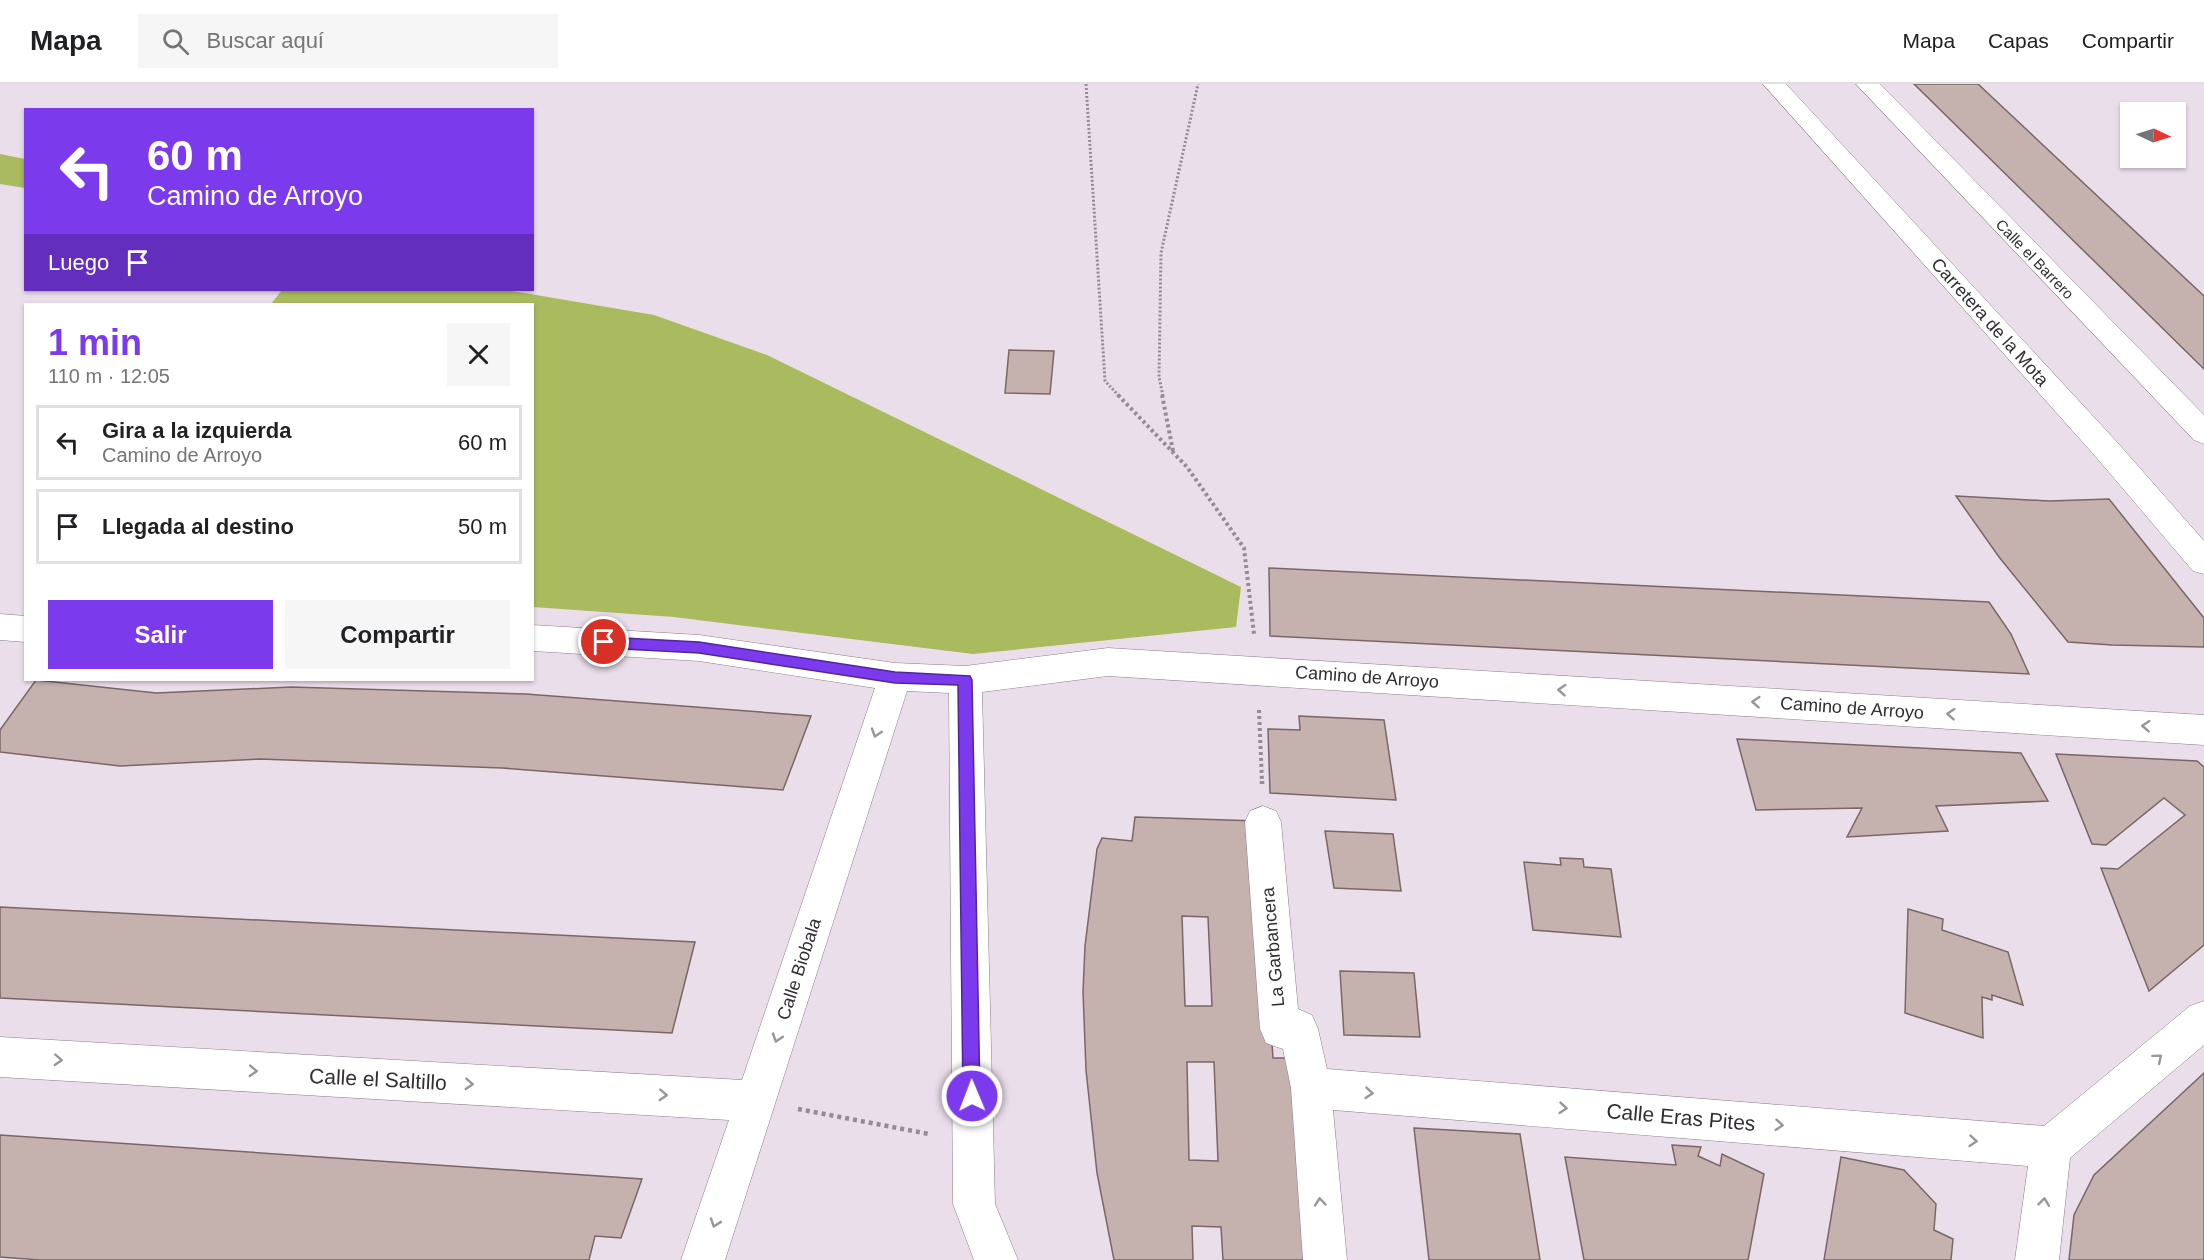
<!DOCTYPE html>
<html lang="es">
<head>
<meta charset="utf-8">
<style>
  :root { --surface:#fff; --page:#f6f6f6; --text:#202124; --muted:#757577; --line:#e0e0e0; --accent:#7c3aed }
  body { margin:0; font-family:Helvetica,sans-serif; background:var(--page); color:var(--text); height:100vh; display:flex; flex-direction:column; font-size:22px; white-space:nowrap }
  * { box-sizing:border-box; margin:0 }
  p { font-size:20px; color:var(--muted) }
  .icon { flex:none; width:33px; height:33px; fill:none; stroke:currentColor; stroke-width:2; stroke-linecap:round; stroke-linejoin:round }
  .map { position:relative; flex:1; overflow:hidden }
  .side { position:absolute; left:24px; top:219px; width:510px; height:378px; display:flex; flex-direction:column; background:var(--surface); border-radius:0px; box-shadow:0 2px 4px #0004 }
  .side>* { flex:none }
  .guide { position:absolute; left:24px; top:24px; width:510px; height:183px; border-radius:0px; box-shadow:0 2px 4px #0004; background:#7c3aed; color:#fff; overflow:hidden }
  .needle { width:39px; rotate:94deg }
  .buttons { position:absolute; left:2120px; top:18px; display:grid; gap:12px }
  .buttons a { display:grid; place-items:center; width:66px; height:66px; border-radius:0px; background:var(--surface); box-shadow:0 2px 4px #0004; font-size:30px }
  .pin { position:absolute; display:grid; place-items:center; width:51px; height:51px; color:#fff; margin:-26px; border:3px solid #fff; border-radius:50%; box-shadow:0 2px 6px #0007 }
  .me { position:absolute; width:66px; margin:-33px; rotate:359deg; stroke-linejoin:round; filter:drop-shadow(0 0 4px #0008) }
  .turn { display:flex; align-items:center; gap:21px; height:126px; padding:0 24px; font-size:27px }
  .turn .icon { width:78px; height:78px; stroke-width:2.5 }
  .turn b { display:block; font-size:42px; line-height:51px }
  .then { display:flex; align-items:center; height:57px; padding:0 24px; background:#0003; gap:12px; font-size:22px }
  .round { display:grid; place-items:center; flex:none; width:63px; height:63px; border-radius:0px; background:var(--page) }
  .summary { display:flex; align-items:center; justify-content:space-between; height:102px; padding:0 24px }
  h1 { font-size:36px; font-weight:700; line-height:45px; color:var(--accent) }
  .action { display:flex; gap:12px; margin-top:auto; padding:12px 24px }
  .action a { flex:1; height:69px; border-radius:0px; background:var(--accent); color:#fff; font-size:24px; font-weight:700; line-height:69px; text-align:center }
  .action a+a { background:var(--page); color:var(--text) }
  ul { padding:0; list-style:none }
  li { display:flex; align-items:center; gap:18px; height:75px; margin:0 12px 9px; padding:0 12px; border:3px solid var(--line); border-radius:0px }
  li div { flex:1 }
  li b { display:block; font-size:22px }
  li em { font-style:normal }
  header { display:flex; align-items:center; gap:36px; box-sizing:border-box; height:84px; padding:0 30px; background:var(--surface); border-bottom:2px solid var(--line) }
  header strong { font-size:28px }
  nav { display:flex; gap:33px; margin-inline-start:auto; font-size:21px }
  .search { width:420px; height:54px; background:var(--page); display:flex; align-items:center; gap:15px; box-sizing:border-box; padding:0 21px; border-radius:0px; color:var(--muted); font-size:22px }
  .map>svg:first-child { display:block }
</style>
</head>
<body>
<header>
<strong>Mapa</strong>
<div class="search"><svg class="icon" aria-label="search" viewBox="0 0 24 24"><circle cx="10" cy="10" r="6"/><path d="M15 15l6 6"/></svg>Buscar aquí</div>
<nav><a>Mapa</a><a>Capas</a><a>Compartir</a></nav>
</header>
<div class="map">
<svg width="2204" height="1176" viewBox="0 0 2204 1176">
  <rect width="100%" height="100%" fill="#ebdeeb"/>
  <g fill="#a9bb5e">
    <path d="M0,70L25,75V104L0,100Z"/>
    <path d="M282,206H506L654,231L767,271L1241,503L1236,543L973,570L674,533L533,523L532,220H271Z"/>
  </g>
  <g fill="#c5b2af" stroke="#786764" stroke-width="1.5" fill-rule="evenodd">
    <path d="M1914,0H1978L2204,212V285Z"/>
    <path d="M1009,266L1054,267L1050,310L1005,309Z"/>
    <path d="M1956,412L2049,417L2109,415L2204,534V563L2112,561L2068,558L1999,473Z"/>
    <path d="M1269,484L1989,518L2011,550L2029,590L1270,552Z"/>
    <path d="M36,596L156,609L291,603L526,610L811,632L783,706L502,684L260,675L120,682L0,668V646Z"/>
    <path d="M1299,632L1384,636L1396,716L1270,709L1268,645L1300,646Z"/>
    <path d="M1737,655L2021,669L2048,717L1936,722L1948,747L1847,753L1862,724L1756,726Z"/>
    <path d="M2056,670L2197,677L2204,683V861L2149,907L2101,784L2118,785L2185,731L2164,714L2106,761L2092,760Z"/>
    <path d="M1135,733L1257,737L1273,974H1290L1306,1176H1223L1221,1143L1192,1142L1193,1176H1114L1097,1089L1086,986L1083,908L1085,862L1097,765L1102,754L1132,757ZM1182,832L1208,833L1212,922H1185ZM1187,978H1214L1218,1077L1189,1076Z"/>
    <path d="M1325,747L1393,750L1401,807L1334,804Z"/>
    <path d="M1560,774L1583,775L1584,783L1611,785L1621,853L1533,846L1524,778L1561,781Z"/>
    <path d="M0,823L695,858L672,949L0,914Z"/>
    <path d="M1908,825L1943,835L1942,846L2008,868L2023,921L1992,911V916L1982,913L1983,954L1905,929Z"/>
    <path d="M1340,887L1414,889L1420,953L1344,951Z"/>
    <path d="M2204,989V1176H2069L2074,1131L2094,1091Z"/>
    <path d="M1414,1044L1520,1050L1540,1176H1429Z"/>
    <path d="M0,1051L642,1095L621,1154L595,1152L589,1176H40L0,1173Z"/>
    <path d="M1672,1061L1701,1063L1698,1072L1720,1082L1722,1070L1764,1090L1748,1176H1584L1565,1073L1676,1081Z"/>
    <path d="M1841,1073L1904,1086L1936,1120L1934,1146L1953,1155L1951,1176H1824Z"/>
  </g>
  <g fill="none" stroke-linecap="round" stroke-linejoin="round">
    <g stroke="#887c88" stroke-width="1">
      <g id="minor">
        <path d="M1856,0H1880L2204,331V360L2194,356Z"/>
        <path d="M0,530L26,532V558L0,556Z"/>
        <path d="M532,541L699,551L895,579L965,582L1108,564L2204,631V661L1108,592L982,608L995,1120L1018,1176H974L953,1120L949,609L907,607L725,1176H681L729,1036L0,993V953L742,996L875,604L699,577L532,567Z"/>
        <path d="M1263,722L1276,727L1281,738L1298,925L1312,931L1318,945L1327,985L2044,1042L2190,922L2204,917V961L2070,1074L2059,1176H2015L2028,1082L1333,1026L1347,1176H1303L1291,1004L1283,965L1266,959L1260,945L1245,738L1250,727Z"/>
      </g>
    </g>
    <g stroke="#887c88" stroke-width="1">
      <path id="major" d="M1763,0H1786L2116,357L2204,457V490L2193,487L2096,373Z"/>
    </g>
    <g stroke="#948b94" stroke-width="3" stroke-dasharray="2 2" stroke-linecap="butt">
      <path d="M1086,0L1105,297L1119,312"/>
      <path d="M1163,312L1159,293L1161,169L1198,0"/>
    </g>
    <g stroke="#948b94" stroke-width="4" stroke-dasharray="3 3" stroke-linecap="butt">
      <path d="M1118,311L1187,383L1244,464L1254,550"/>
      <path d="M1162,311L1173,367"/>
      <path d="M1259,626L1262,698"/>
    </g>
    <g stroke="#948b94" stroke-width="4.5" stroke-dasharray="4 4" stroke-linecap="butt">
      <path d="M1262,697V700"/>
      <path d="M798,1025L929,1050"/>
    </g>
    <use href="#minor" fill="#fff" fill-rule="evenodd"/>
    <use href="#major" fill="#fff" fill-rule="evenodd"/>
  </g>
  <defs><path id="oneway-chevron" d="M-2-3.5L2.5 0L-2 3.5" fill="none" stroke-width="1.6" stroke-linecap="round" stroke-linejoin="round" transform="scale(1.5)"/></defs>
  <g stroke="#989698">
    <use href="#oneway-chevron" transform="translate(1562 606) rotate(-176)"/>
    <use href="#oneway-chevron" transform="translate(1756 618) rotate(-176)"/>
    <use href="#oneway-chevron" transform="translate(1951 630) rotate(-176)"/>
    <use href="#oneway-chevron" transform="translate(2146 642) rotate(-176)"/>
    <use href="#oneway-chevron" transform="translate(876 649) rotate(108)"/>
    <use href="#oneway-chevron" transform="translate(777 954) rotate(108)"/>
    <use href="#oneway-chevron" transform="translate(2158 974) rotate(-40)"/>
    <use href="#oneway-chevron" transform="translate(58 976) rotate(3)"/>
    <use href="#oneway-chevron" transform="translate(253 987) rotate(3)"/>
    <use href="#oneway-chevron" transform="translate(469 1000) rotate(3)"/>
    <use href="#oneway-chevron" transform="translate(1369 1009) rotate(5)"/>
    <use href="#oneway-chevron" transform="translate(663 1011) rotate(3)"/>
    <use href="#oneway-chevron" transform="translate(1563 1024) rotate(5)"/>
    <use href="#oneway-chevron" transform="translate(1779 1041) rotate(5)"/>
    <use href="#oneway-chevron" transform="translate(1973 1057) rotate(5)"/>
    <use href="#oneway-chevron" transform="translate(1320 1118) rotate(-95)"/>
    <use href="#oneway-chevron" transform="translate(2044 1118) rotate(-83)"/>
    <use href="#oneway-chevron" transform="translate(715 1139) rotate(109)"/>
  </g>
  <path fill="#7c3aed" stroke="#51269a" stroke-width="1.5" d="M604,553L699,558L895,588L970,592L972,596L980,1012L977,1018L972,1021L966,1018L963,1012L958,601L895,599L699,569L604,564L597,558Z"/>
  <g text-anchor="middle" dominant-baseline="central" stroke-width="4.5" stroke-linejoin="round" paint-order="stroke">
    <g font-size="15" fill="#322d32" stroke="#fff">
      <text transform="translate(2035 175) rotate(46)">Calle el Barrero</text>
    </g>
    <g font-size="18" fill="#322d32" stroke="#fff">
      <text transform="translate(1990 238) rotate(48)">Carretera de la Mota</text>
      <text transform="translate(1367 593) rotate(4)">Camino de Arroyo</text>
      <text transform="translate(1852 624) rotate(4)">Camino de Arroyo</text>
      <text transform="translate(1273 863) rotate(-95)">La Garbancera</text>
      <text transform="translate(799 885) rotate(-72)">Calle Biobala</text>
    </g>
    <g font-size="21" fill="#322d32" stroke="#fff">
      <text transform="translate(378 995) rotate(3)">Calle el Saltillo</text>
      <text transform="translate(1681 1033) rotate(5)">Calle Eras Pites</text>
    </g>
  </g>
</svg>
<div class="buttons">
<a><svg class="needle" viewBox="-14 -14 28 28"><path d="M0-13l5 13h-10z" fill="#e53935"/><path d="M0 13l5-13h-10z" fill="#757577"/></svg></a>
</div>
<div class="pin" style="left:604px;top:558px;background:#d93025"><svg class="icon" aria-label="arrive" viewBox="0 0 24 24"><path d="M6 21V4h12l-3 4 3 4H6"/></svg></div>
<svg class="me" style="left:972px;top:1012px" viewBox="-20 -20 40 40"><circle r="17" fill="#7c3aed" stroke="#fff" stroke-width="3"/><path d="M0-11L8 9 0 5-8 9z" fill="#fff"/></svg>
<div class="guide">
<div class="turn"><svg class="icon" aria-label="left" viewBox="0 0 24 24"><path d="M17 20v-9H6M10 6l-5 5 5 5"/></svg><div><b>60 m</b>Camino de Arroyo</div></div>
<div class="then">Luego<svg class="icon" aria-label="arrive" viewBox="0 0 24 24"><path d="M6 21V4h12l-3 4 3 4H6"/></svg></div>
</div>
<section class="side">
<div class="summary"><div><h1>1 min</h1><p>110 m · 12:05</p></div><a class="round"><svg class="icon" aria-label="close" viewBox="0 0 24 24"><path d="M6 6l12 12M18 6L6 18"/></svg></a></div>
<ul>
<li><svg class="icon" aria-label="left" viewBox="0 0 24 24"><path d="M17 20v-9H6M10 6l-5 5 5 5"/></svg><div><b>Gira a la izquierda</b><p>Camino de Arroyo</p></div><em>60 m</em></li>
<li><svg class="icon" aria-label="arrive" viewBox="0 0 24 24"><path d="M6 21V4h12l-3 4 3 4H6"/></svg><div><b>Llegada al destino</b></div><em>50 m</em></li>
</ul>
<div class="action"><a>Salir</a><a>Compartir</a></div>
</section>
</div>
</body>
</html>
